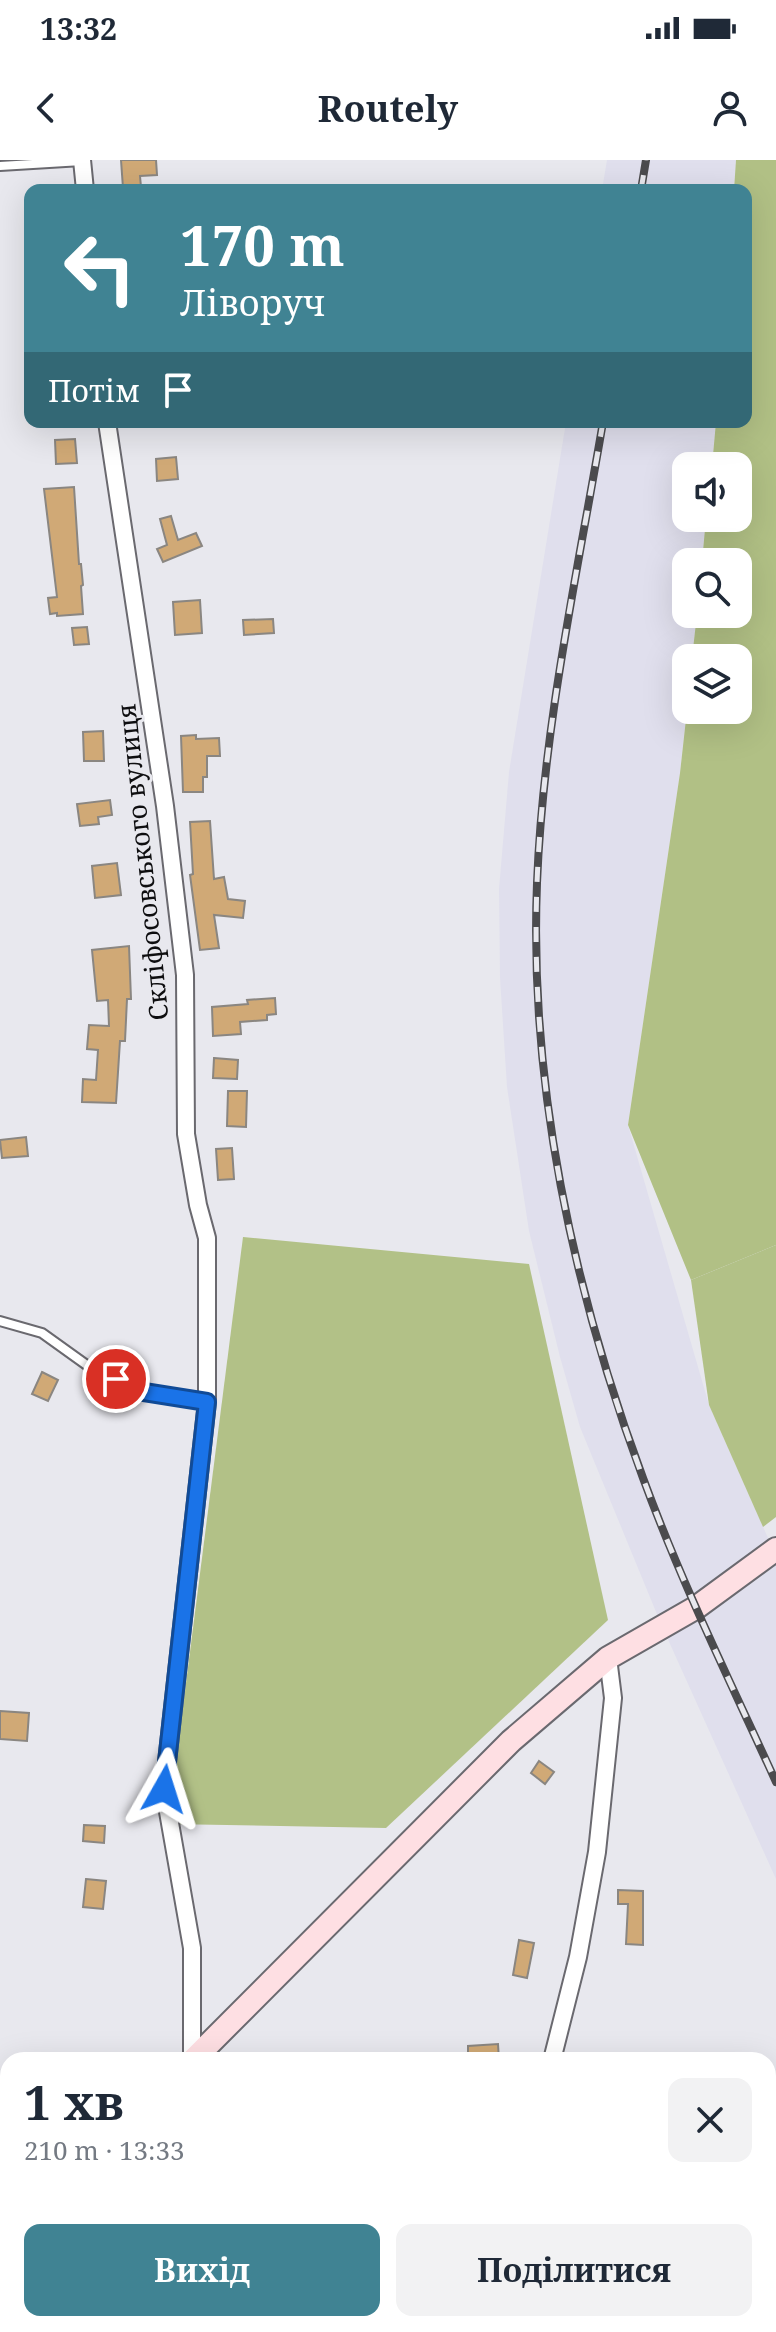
<!DOCTYPE html>
<html lang="uk">
<head>
<meta charset="utf-8">
<style>
  :root { --surface:#fff; --page:#f2f2f3; --text:#1f2937; --muted:#747a83; --accent:#408393 }
  body { margin:0; font-family:"Noto Serif",serif; background:var(--page); color:var(--text); height:100vh; display:flex; flex-direction:column; font-size:30px; white-space:nowrap }
  * { box-sizing:border-box; margin:0 }
  p { font-size:26px; color:var(--muted) }
  .icon { flex:none; width:44px; height:44px; fill:none; stroke:currentColor; stroke-width:2; stroke-linecap:round; stroke-linejoin:round }
  .map { position:relative; flex:1; overflow:hidden }
  .side { position:absolute; left:0px; top:1892px; width:776px; height:280px; display:flex; flex-direction:column; background:var(--surface); border-radius:24px 24px 0 0; box-shadow:0 8px 32px #0002 }
  .side>* { flex:none }
  .banner { position:absolute; left:24px; top:24px; width:728px; height:244px; border-radius:16px; box-shadow:0 8px 32px #0002; background:#408393; color:#fff; overflow:hidden }
  .buttons { position:absolute; left:672px; top:292px; display:grid; gap:16px }
  .buttons a { display:grid; place-items:center; width:80px; height:80px; border-radius:16px; background:var(--surface); box-shadow:0 8px 32px #0002; font-size:40px }
  .pin { position:absolute; display:grid; place-items:center; width:68px; height:68px; color:#fff; margin:-34px; border:4px solid #fff; border-radius:50%; box-shadow:0 2px 8px #0007 }
  .me { position:absolute; width:88px; margin:-44px; rotate:6deg; stroke-linejoin:round; filter:drop-shadow(0 0 6px #0008) }
  .turn { display:flex; align-items:center; gap:28px; height:168px; padding:0 24px; font-size:36px }
  .turn .icon { width:104px; height:104px; stroke-width:2.5 }
  .turn b { display:block; font-size:56px; line-height:68px }
  .then { display:flex; align-items:center; height:76px; padding:0 24px; background:#0003; gap:16px; font-size:30px }
  .round { display:grid; place-items:center; flex:none; width:84px; height:84px; border-radius:16px; background:var(--page) }
  .summary { display:flex; align-items:center; justify-content:space-between; height:136px; padding:0 24px }
  h1 { font-size:48px; font-weight:700; line-height:60px }
  .action { display:flex; gap:16px; margin-top:auto; padding:16px 24px }
  .action a { flex:1; height:92px; border-radius:16px; background:var(--accent); color:#fff; font-size:32px; font-weight:700; line-height:92px; text-align:center }
  .action a+a { background:var(--page); color:var(--text) }
  .status { display:flex; justify-content:space-between; align-items:center; height:56px; padding:0 40px; background:var(--surface); direction:ltr }
  .status svg { height:22px; fill:currentColor }
  header { display:flex; justify-content:space-between; align-items:center; height:104px; padding:0 24px; background:var(--surface); font-size:36px; font-weight:700 }
  .map>svg:first-child { display:block }
</style>
</head>
<body>
<div class="status"><b>13:32</b><svg viewBox="0 0 49 12"><path d="M0 12V9h3v3zM5 12V6h3v6zM10 12V3h3v9zM15 12V0h3v12zM26 1h20v11H26zM47 4h2v5h-2z"/></svg></div>
<header><svg class="icon" aria-label="back" viewBox="0 0 24 24"><path d="M15 5l-7 7 7 7"/></svg>Routely<svg class="icon" aria-label="person" viewBox="0 0 24 24"><circle cx="12" cy="8" r="4"/><path d="M4 21q1-7 8-7t8 7"/></svg></header>
<div class="map">
<svg width="776" height="2172" viewBox="0 0 776 2172">
  <rect width="100%" height="100%" fill="#e8e8ee"/>
  <g fill="#e0dfed">
    <path d="M607,0H736L734,30H602Z"/>
    <path d="M566,262H716L712,306H686V358H706L702,402H686V454H697L692,498H686L687,550L680,613L628,965L709,1245L776,1396V1719L661,1464L580,1267L560,1197L529,1071L507,927L500,818L499,729L509,612Z"/>
  </g>
  <g fill="#b2c187">
    <path d="M243,1077L529,1104L608,1460L386,1668L168,1664Z"/>
    <path d="M776,1085V1357L763,1367L709,1245L691,1120Z"/>
  </g>
  <path fill="#b1c085" d="M736,0H776V1085L691,1120L628,965L680,613L687,550H738V498H692L697,454H738V402H702L706,358H738V306H712L716,262H746V30H734Z"/>
  <g fill="#d0a976" stroke="#8a8681" stroke-width="2">
    <path d="M121,0H156L157,15L140,16L141,27L123,28Z"/>
    <path d="M75,279L77,303L56,304L55,280Z"/>
    <path d="M176,297L178,319L157,321L156,299Z"/>
    <path d="M74,327L79,404H81L83,425L81,426L83,454L57,456V453L50,454L48,438L57,437L44,329Z"/>
    <path d="M171,356L178,380L196,373L202,386L163,402L157,389L167,385L160,359Z"/>
    <path d="M200,440L202,473L175,475L173,442Z"/>
    <path d="M273,459L274,473L244,475L243,460Z"/>
    <path d="M87,467L89,484L74,485L72,468Z"/>
    <path d="M103,571L104,601H84L83,572Z"/>
    <path d="M196,575V579L219,578L220,596H207V617H203V632H183L181,576Z"/>
    <path d="M110,640L112,655L98,657L99,664L80,666L77,644Z"/>
    <path d="M210,661L214,719L224,717L228,739L245,741L243,758L214,755L219,788L200,790L190,715L193,714L190,662Z"/>
    <path d="M117,703L121,735L95,738L92,706Z"/>
    <path d="M129,786L131,839H127L125,881H120L116,943L82,942L83,919L96,920L98,890L87,889L89,865L109,866L108,840L97,841L92,790Z"/>
    <path d="M275,838L276,854L267,855V860L240,862L241,874L213,876L212,847L248,844L247,840Z"/>
    <path d="M214,898L238,900L237,919L213,918Z"/>
    <path d="M228,931H247L246,967L227,966Z"/>
    <path d="M26,977L28,996L2,998L0,980Z"/>
    <path d="M232,988L234,1019L218,1020L216,989Z"/>
    <path d="M42,1212L58,1220L48,1241L32,1234Z"/>
    <path d="M0,1551L29,1553L27,1581L0,1579Z"/>
    <path d="M539,1601L554,1612L545,1624L531,1613Z"/>
    <path d="M84,1665L105,1666L104,1683L83,1681Z"/>
    <path d="M86,1719L106,1721L103,1749L83,1747Z"/>
    <path d="M618,1730L643,1731V1785L626,1784L628,1744H618Z"/>
    <path d="M519,1780L534,1783L527,1818L513,1815Z"/>
    <path d="M498,1884L499,1900H468V1886Z"/>
  </g>
  <g fill="none" stroke-linecap="round" stroke-linejoin="round">
    <g stroke="#6a696f" stroke-width="12">
      <g id="lane">
        <path d="M0,6L82,1"/>
        <path d="M0,1161L42,1173L88,1206L144,1232L207,1242"/>
      </g>
    </g>
    <g stroke="#6a696f" stroke-width="20">
      <g id="street">
        <path d="M82,0L85,30"/>
        <path d="M107,262L165,646L185,815L186,974L198,1045L207,1078V1242L164,1629L192,1788V1900"/>
        <path d="M552,1900L578,1797L597,1692L613,1538L608,1498"/>
        <path d="M522,2164L529,2172"/>
        <path d="M179,2172V2164"/>
        <path d="M501,2172L503,2164"/>
      </g>
    </g>
    <g stroke="#6a696f" stroke-width="26">
      <g id="secondary">
        <path d="M193,1900L511,1581L608,1498L697,1447L776,1389"/>
        <path d="M0,2056L8,2051"/>
      </g>
    </g>
    <use href="#lane" stroke="#fff" stroke-width="8"/>
    <use href="#street" stroke="#fff" stroke-width="16"/>
    <use href="#secondary" stroke="#fedfe3" stroke-width="22"/>
    <g stroke="#4b4b4e" stroke-width="8">
      <g id="rail">
        <path d="M641,30L646,0"/>
        <path d="M603,262C577,415 543,569 537,723C529,925 573,1130 643,1318C681,1422 730,1521 776,1622"/>
      </g>
    </g>
    <use href="#rail" stroke="#e8e8ee" stroke-width="5" stroke-dasharray="15" stroke-linecap="butt"/>
  </g>
  <g fill="none" stroke-linecap="round" stroke-linejoin="round">
    <g stroke="#114b97" stroke-width="20">
      <path id="route" d="M116,1219L144,1232L207,1242L164,1629"/>
    </g>
    <use href="#route" stroke="#1a73e8" stroke-width="14"/>
  </g>
  <g text-anchor="middle" dominant-baseline="central" stroke-width="6" stroke-linejoin="round" paint-order="stroke">
    <g font-size="26" fill="#0e0e10" stroke="#e8e8ee">
      <text transform="translate(142 702) rotate(-96)">Скліфосовського вулиця</text>
    </g>
  </g>
</svg>
<div class="buttons">
<a><svg class="icon" aria-label="sound" viewBox="0 0 24 24"><path d="M4 9h4l5-4v14l-5-4H4zM17 9q2 3 0 6"/></svg></a>
<a><svg class="icon" aria-label="search" viewBox="0 0 24 24"><circle cx="10" cy="10" r="6"/><path d="M15 15l6 6"/></svg></a>
<a><svg class="icon" aria-label="layers" viewBox="0 0 24 24"><path d="M12 4l9 5-9 5-9-5zM3 14l9 5 9-5"/></svg></a>
</div>
<div class="pin" style="left:116px;top:1219px;background:#d93025"><svg class="icon" aria-label="arrive" viewBox="0 0 24 24"><path d="M6 21V4h12l-3 4 3 4H6"/></svg></div>
<svg class="me" style="left:164px;top:1629px" viewBox="-20 -20 40 40"><path d="M0-17L14 15 0 8-14 15z" fill="#1a73e8" stroke="#fff" stroke-width="4"/></svg>
<div class="banner">
<div class="turn"><svg class="icon" aria-label="left" viewBox="0 0 24 24"><path d="M17 20v-9H6M10 6l-5 5 5 5"/></svg><div><b>170 m</b>Ліворуч</div></div>
<div class="then">Потім<svg class="icon" aria-label="arrive" viewBox="0 0 24 24"><path d="M6 21V4h12l-3 4 3 4H6"/></svg></div>
</div>
<section class="side">
<div class="summary"><div><h1>1 хв</h1><p>210 m · 13:33</p></div><a class="round"><svg class="icon" aria-label="close" viewBox="0 0 24 24"><path d="M6 6l12 12M18 6L6 18"/></svg></a></div>
<div class="action"><a>Вихід</a><a>Поділитися</a></div>
</section>
</div>
</body>
</html>
